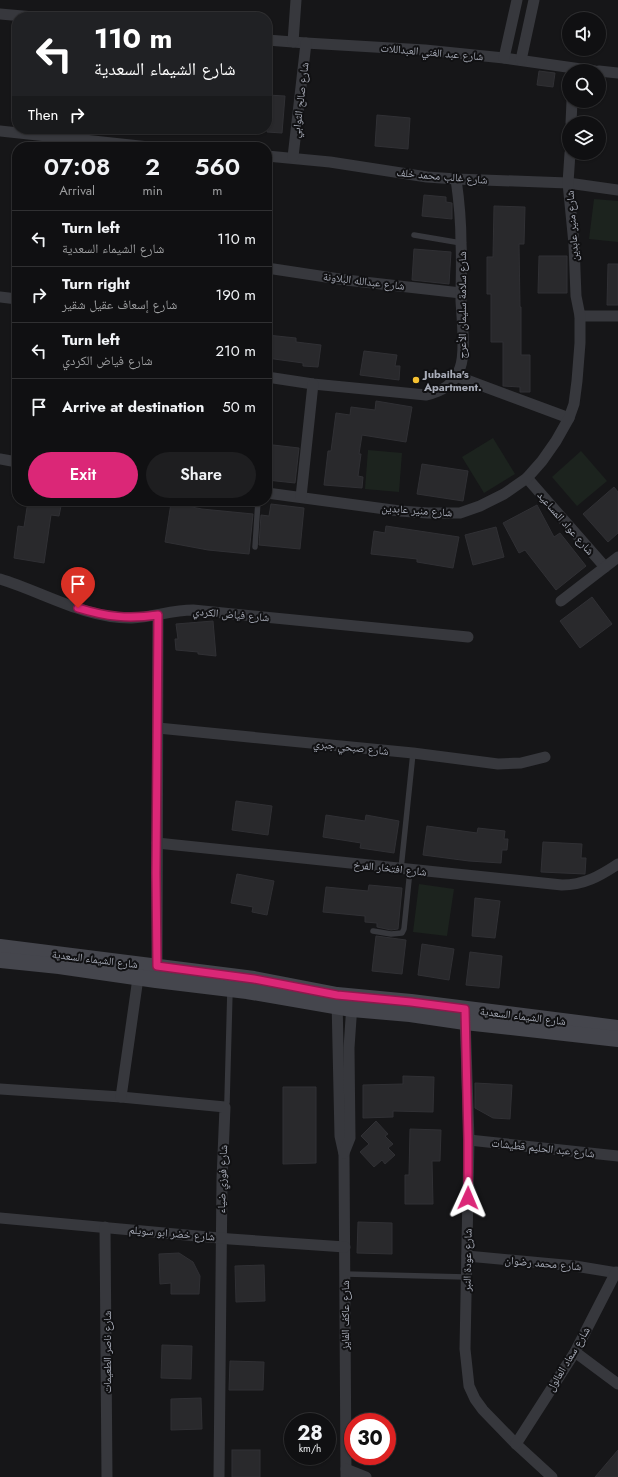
<!DOCTYPE html>
<html lang="en">
<head>
<meta charset="utf-8">
<style>
  :root { --surface:#101012; --page:#1e1e20; --text:#f1f3f6; --muted:#9c9d9f; --line:#303032; --accent:#db2777 }
  body { margin:0; font-family:Jost,"Noto Naskh Arabic",sans-serif; background:var(--page); color:var(--text); height:100vh; display:flex; flex-direction:column; font-size:15px; white-space:nowrap }
  * { box-sizing:border-box; margin:0 }
  p { font-size:13px; color:var(--muted) }
  .icon { flex:none; width:22px; height:22px; fill:none; stroke:currentColor; stroke-width:2; stroke-linecap:round; stroke-linejoin:round }
  .map { position:relative; flex:1; overflow:hidden }
  .side { position:absolute; left:12px; top:142px; width:260px; height:364px; display:flex; flex-direction:column; background:var(--surface); border-radius:16px; box-shadow:0 1px 3px #0004,0 0 0 1px var(--line) }
  .side>* { flex:none }
  .top-card { position:absolute; left:12px; top:12px; width:260px; height:122px; border-radius:16px; box-shadow:0 1px 3px #0004,0 0 0 1px var(--line); background:#202124; color:#fff; overflow:hidden }
  .fabs { position:absolute; left:562px; top:12px; display:grid; gap:8px }
  .fabs a { display:grid; place-items:center; width:44px; height:44px; border-radius:50%; background:var(--surface); box-shadow:0 1px 3px #0004,0 0 0 1px var(--line); font-size:20px }
  .speed { position:absolute; left:284px; top:1413px; display:flex; gap:8px; font-size:20px; font-weight:700; text-align:center }
  .speed>* { display:grid; place-content:center; width:52px; height:52px; border-radius:50%; background:var(--surface); box-shadow:0 1px 3px #0004,0 0 0 1px var(--line); line-height:1 }
  .speed small { font-size:10px; font-weight:400 }
  .speed .limit { border:6px solid #d22; background:#fff; color:#111 }
  .pin { position:absolute; display:grid; place-items:center; width:34px; height:34px; color:#fff; margin:-41px -17px; border-radius:50% 50% 50% 0; rotate:-45deg; box-shadow:0 0 4px #0007 }
  .pin .icon { rotate:45deg }
  .me { position:absolute; width:44px; margin:-22px; rotate:1deg; stroke-linejoin:round; filter:drop-shadow(0 0 3px #0008) }
  .turn { display:flex; align-items:center; gap:14px; height:84px; padding:0 16px; font-size:18px }
  .turn .icon { width:52px; height:52px; stroke-width:2.5 }
  .turn b { display:block; font-size:28px; line-height:34px }
  .then { display:flex; align-items:center; height:38px; padding:0 16px; background:#0003; gap:8px; font-size:15px }
  .eta { display:flex; justify-content:space-evenly; align-items:center; height:68px; text-align:center }
  .eta b { font-size:24px; font-weight:600; line-height:28px }
  .cta { display:flex; gap:8px; margin-top:auto; padding:8px 16px }
  .cta a { flex:1; height:46px; border-radius:24px; background:var(--accent); color:#fff; font-size:16px; font-weight:600; line-height:46px; text-align:center }
  .cta a+a { background:var(--page); color:var(--text) }
  ul { padding:0; list-style:none }
  li { display:flex; align-items:center; gap:12px; height:56px; padding:0 16px; border-top:1px solid var(--line) }
  li div { flex:1 }
  li b { display:block; font-size:15px }
  li em { font-style:normal }
  .map>svg:first-child { display:block }
</style>
</head>
<body>
<div class="map">
<svg width="618" height="1477" viewBox="0 0 618 1477">
  <rect width="100%" height="100%" fill="#161618"/>
  <g fill="#1c231e">
    <path d="M594,199L618,201V242L589,239Z"/>
    <path d="M493,438L515,474L484,493L462,457Z"/>
    <path d="M368,450L402,453L399,492L365,489Z"/>
    <path d="M581,451L607,481L577,506L552,477Z"/>
    <path d="M419,884L454,889L447,936L413,932Z"/>
  </g>
  <g fill="#29292c" stroke="#303034">
    <path d="M539,71L555,73L553,87L537,85Z"/>
    <path d="M267,95L285,96L282,133L267,132Z"/>
    <path d="M377,115L410,118L408,149L375,146Z"/>
    <path d="M424,195L446,197V202L452,203V219L422,216Z"/>
    <path d="M494,206L525,207L524,244H519L520,307H521V355H530V392H520V387L503,386V342H491V294H487V257H493Z"/>
    <path d="M414,249L451,252L449,284L412,280Z"/>
    <path d="M539,256H567V293H538Z"/>
    <path d="M608,264H618V305H607Z"/>
    <path d="M267,335L296,338V342L321,345L318,367L303,366V363L267,358Z"/>
    <path d="M364,351L397,355L395,366H400L399,380L360,375Z"/>
    <path d="M376,401L412,407L406,442L362,435L359,454H361L358,476L363,477L362,488L324,485L328,451H331L336,413L350,415L351,407L375,410Z"/>
    <path d="M273,445L299,448L295,483L267,480V446Z"/>
    <path d="M422,464L468,471L463,501L417,494Z"/>
    <path d="M614,487L618,492V533L608,542L583,514Z"/>
    <path d="M28,501H62L59,516L51,515L44,563L14,558L18,526L24,527Z"/>
    <path d="M171,503L202,509L253,514L249,554L208,550L165,542Z"/>
    <path d="M271,504L304,508L300,549L259,545L261,515L269,516Z"/>
    <path d="M537,505L554,537L560,533L586,566L556,590L525,550L519,553L503,523Z"/>
    <path d="M386,526L459,537L453,568L417,562V559L371,554L374,531L385,533Z"/>
    <path d="M496,527L504,557L473,565L465,535Z"/>
    <path d="M592,597L612,624L580,648L560,621Z"/>
    <path d="M213,621L216,656L198,654V652L176,650L175,639H178L176,624Z"/>
    <path d="M236,801L272,806L268,835L232,830Z"/>
    <path d="M326,815L365,821L366,815L399,821L394,853L360,848L361,843L323,837Z"/>
    <path d="M427,826L477,833L478,828L505,831L504,839H508L507,850H502L501,863L469,861L423,855Z"/>
    <path d="M543,842L582,844L581,858H586L585,874L541,872Z"/>
    <path d="M237,874L274,881L267,915L252,912L253,907L231,903Z"/>
    <path d="M369,885L402,888L398,929L391,930L377,927V923L365,922V916L323,912L326,887L368,891Z"/>
    <path d="M475,898L500,901L495,938L472,936Z"/>
    <path d="M376,936L406,940L402,974L372,971Z"/>
    <path d="M422,944L454,949L449,980L418,975Z"/>
    <path d="M470,952L502,956L499,988L466,985Z"/>
    <path d="M403,1076L434,1077L433,1112L393,1111V1117L363,1118V1085L403,1084Z"/>
    <path d="M475,1083L512,1085L510,1119L493,1118L475,1108Z"/>
    <path d="M283,1087H316V1163L283,1164Z"/>
    <path d="M376,1121L388,1134L385,1136L393,1144L388,1148L395,1155L385,1164L382,1160L374,1167L360,1152L369,1144L361,1136Z"/>
    <path d="M410,1129L441,1130L440,1161H432L433,1204H405V1175H409Z"/>
    <path d="M358,1222L392,1223V1254L357,1253Z"/>
    <path d="M179,1253L193,1262L200,1276L199,1294H171V1283L160,1284L159,1254Z"/>
    <path d="M264,1265L265,1301L236,1302L235,1266Z"/>
    <path d="M162,1345L192,1346L191,1379L161,1378Z"/>
    <path d="M230,1361L264,1362L263,1390H229Z"/>
    <path d="M201,1398L202,1429L171,1430V1399Z"/>
    <rect x="232" y="1450" width="28" height="27"/>
    <path d="M618,1450V1477H595Z"/>
  </g>
  <g fill="none" stroke-linecap="round" stroke-linejoin="round">
    <g stroke="#37383d" stroke-width="5.5">
      <path d="M414,235L461,243"/>
      <path d="M255,547L258,501"/>
      <path d="M401,869L413,753"/>
      <path d="M373,931L391,934L402,933L404,929L410,870"/>
      <path d="M225,1107L227,1102L230,990"/>
      <path d="M345,1274L466,1277"/>
    </g>
    <g stroke="#37383d" stroke-width="11">
      <path d="M0,14L34,17"/>
      <path d="M267,40L306,43L425,50L504,58L595,71"/>
      <path d="M293,42L296,0"/>
      <path d="M504,58L517,0"/>
      <path d="M521,60L534,0"/>
      <path d="M599,71L618,73"/>
      <path d="M571,123L572,101"/>
      <path d="M0,131L149,147"/>
      <path d="M267,156L330,162L427,177L456,179L568,183L618,190"/>
      <path d="M293,157L306,43"/>
      <path d="M267,268L346,280L461,293"/>
      <path d="M0,297L17,299"/>
      <path d="M580,316H618"/>
      <path d="M456,376L569,418"/>
      <path d="M267,377L313,384L426,395C442,392 455,383 460,368C466,353 462,319 461,301C461,282 462,262 461,243C461,222 459,200 456,179"/>
      <path d="M0,459L17,462"/>
      <path d="M527,478L605,567"/>
      <path d="M267,493L400,511L428,513H460L480,506L504,494L527,478L542,461L556,441L569,418L574,404L577,381L580,343V316L576,296L574,244L568,183L570,153"/>
      <path d="M301,497L313,384"/>
      <path d="M0,579C43,592 86,619 132,618C153,617 172,610 193,610L468,637"/>
      <path d="M561,601L618,557"/>
      <path d="M158,728L413,753L498,764L521,763L545,757"/>
      <path d="M157,843L562,885C584,885 600,876 618,864"/>
      <path d="M157,974L158,615"/>
      <path d="M337,1000L340,1136L344,1154L346,1477"/>
      <path d="M465,1016L469,1140L465,1349L469,1386L475,1399L483,1410L516,1444L552,1477"/>
      <path d="M0,1089L121,1097L225,1107L222,1179L219,1477"/>
      <path d="M121,1097L138,978"/>
      <path d="M469,1140L618,1156"/>
      <path d="M344,1153L350,1138L349,1048L352,1004"/>
      <path d="M0,1218L230,1239L345,1247"/>
      <path d="M105,1227L107,1477"/>
      <path d="M467,1256L575,1266L618,1273"/>
      <path d="M575,1352L618,1384"/>
      <path d="M516,1444L575,1352L616,1272"/>
      <path d="M346,1469L366,1477"/>
    </g>
    <g stroke="#45464d" stroke-width="16">
      <path d="M0,947L254,979L337,995L411,1002L618,1028"/>
      <path d="M0,960L59,966L156,980L247,991L352,1009L410,1014L465,1022L618,1039"/>
    </g>
  </g>
  <g fill="none" stroke-linecap="round" stroke-linejoin="round">
    <g stroke="#8e194d" stroke-width="10">
      <path id="route" d="M78,608C107,617 128,619 158,615L156,874L157,966L254,979L337,995L411,1002L465,1009L468,1140V1198"/>
    </g>
    <use href="#route" stroke="#db2777" stroke-width="7"/>
  </g>
  <circle fill="#f6c131" stroke="#111113" stroke-width="1.5" cx="416" cy="380" r="4"/>
  <g text-anchor="middle" dominant-baseline="central" stroke-width="4" stroke-linejoin="round" paint-order="stroke">
    <g font-size="11" fill="#a8acb8" stroke="#111113">
      <text transform="translate(432 52) rotate(5)">شارع عبد الغني العبداللات</text>
      <text transform="translate(300 100) rotate(-83)">شارع صالح الثوابي</text>
      <text transform="translate(442 176) rotate(5)">شارع غالب محمد خلف</text>
      <text transform="translate(572 226) rotate(-94)">شارع منير عابدين</text>
      <text transform="translate(364 281) rotate(7)">شارع عبدالله البلاونة</text>
      <text transform="translate(462 305) rotate(-90)">شارع سلامة سليمان الأعرج</text>
      <text transform="translate(417 510) rotate(4)">شارع منير عابدين</text>
      <text transform="translate(566 523) rotate(49)">شارع عواد المساعيد</text>
      <text transform="translate(231 614) rotate(5)">شارع فياض الكردي</text>
      <text transform="translate(351 747) rotate(6)">شارع صبحي جبري</text>
      <text transform="translate(390 868) rotate(6)">شارع افتخار الفرخ</text>
      <text transform="translate(95 959) rotate(7)">شارع الشيماء السعدية</text>
      <text transform="translate(523 1016) rotate(7)">شارع الشيماء السعدية</text>
      <text transform="translate(543 1148) rotate(6)">شارع عبد الحليم قطيشات</text>
      <text transform="translate(222 1179) rotate(-88)">شارع فوزي ضياء</text>
      <text transform="translate(172 1233) rotate(5)">شارع خضر ابو سويلم</text>
      <text transform="translate(467 1260) rotate(-89)">شارع عودة النبر</text>
      <text transform="translate(543 1263) rotate(5)">شارع محمد رضوان</text>
      <text transform="translate(345 1315) rotate(-90)">شارع عاكف الفايز</text>
      <text transform="translate(107 1352) rotate(-90)">شارع ناصر الطعيمات</text>
      <text transform="translate(568 1359) rotate(-59)">شارع سعاد العالول</text>
    </g>
    <g font-size="11" font-weight="bold" fill="#a8acb8" stroke="#111113" text-anchor="start">
      <text x="424" y="374">Jubaiha's<tspan x="424" dy="13">Apartment.</tspan></text>
    </g>
  </g>
</svg>
<div class="fabs">
<a><svg class="icon" aria-label="sound" viewBox="0 0 24 24"><path d="M4 9h4l5-4v14l-5-4H4zM17 9q2 3 0 6"/></svg></a>
<a><svg class="icon" aria-label="search" viewBox="0 0 24 24"><circle cx="10" cy="10" r="6"/><path d="M15 15l6 6"/></svg></a>
<a><svg class="icon" aria-label="layers" viewBox="0 0 24 24"><path d="M12 4l9 5-9 5-9-5zM3 14l9 5 9-5"/></svg></a>
</div>
<div class="speed"><div>28<small>km/h</small></div><div class="limit">30</div></div>
<div class="pin" style="left:78px;top:608px;background:#d93025"><svg class="icon" aria-label="arrive" viewBox="0 0 24 24"><path d="M6 21V4h12l-3 4 3 4H6"/></svg></div>
<svg class="me" style="left:468px;top:1198px" viewBox="-20 -20 40 40"><path d="M0-17L14 15 0 8-14 15z" fill="#db2777" stroke="#fff" stroke-width="4"/></svg>
<div class="top-card">
<div class="turn"><svg class="icon" aria-label="left" viewBox="0 0 24 24"><path d="M17 20v-9H6M10 6l-5 5 5 5"/></svg><div><b>110 m</b>شارع الشيماء السعدية</div></div>
<div class="then">Then<svg class="icon" aria-label="right" viewBox="0 0 24 24"><path d="M7 20v-9h11M14 6l5 5-5 5"/></svg></div>
</div>
<section class="side">
<div class="eta">
<div><b>07:08</b><p>Arrival</p></div>
<div><b>2</b><p>min</p></div>
<div><b>560</b><p>m</p></div>
</div>
<ul>
<li><svg class="icon" aria-label="left" viewBox="0 0 24 24"><path d="M17 20v-9H6M10 6l-5 5 5 5"/></svg><div><b>Turn left</b><p>شارع الشيماء السعدية</p></div><em>110 m</em></li>
<li><svg class="icon" aria-label="right" viewBox="0 0 24 24"><path d="M7 20v-9h11M14 6l5 5-5 5"/></svg><div><b>Turn right</b><p>شارع إسعاف عقيل شقير</p></div><em>190 m</em></li>
<li><svg class="icon" aria-label="left" viewBox="0 0 24 24"><path d="M17 20v-9H6M10 6l-5 5 5 5"/></svg><div><b>Turn left</b><p>شارع فياض الكردي</p></div><em>210 m</em></li>
<li><svg class="icon" aria-label="arrive" viewBox="0 0 24 24"><path d="M6 21V4h12l-3 4 3 4H6"/></svg><div><b>Arrive at destination</b></div><em>50 m</em></li>
</ul>
<div class="cta"><a>Exit</a><a>Share</a></div>
</section>
</div>
</body>
</html>
